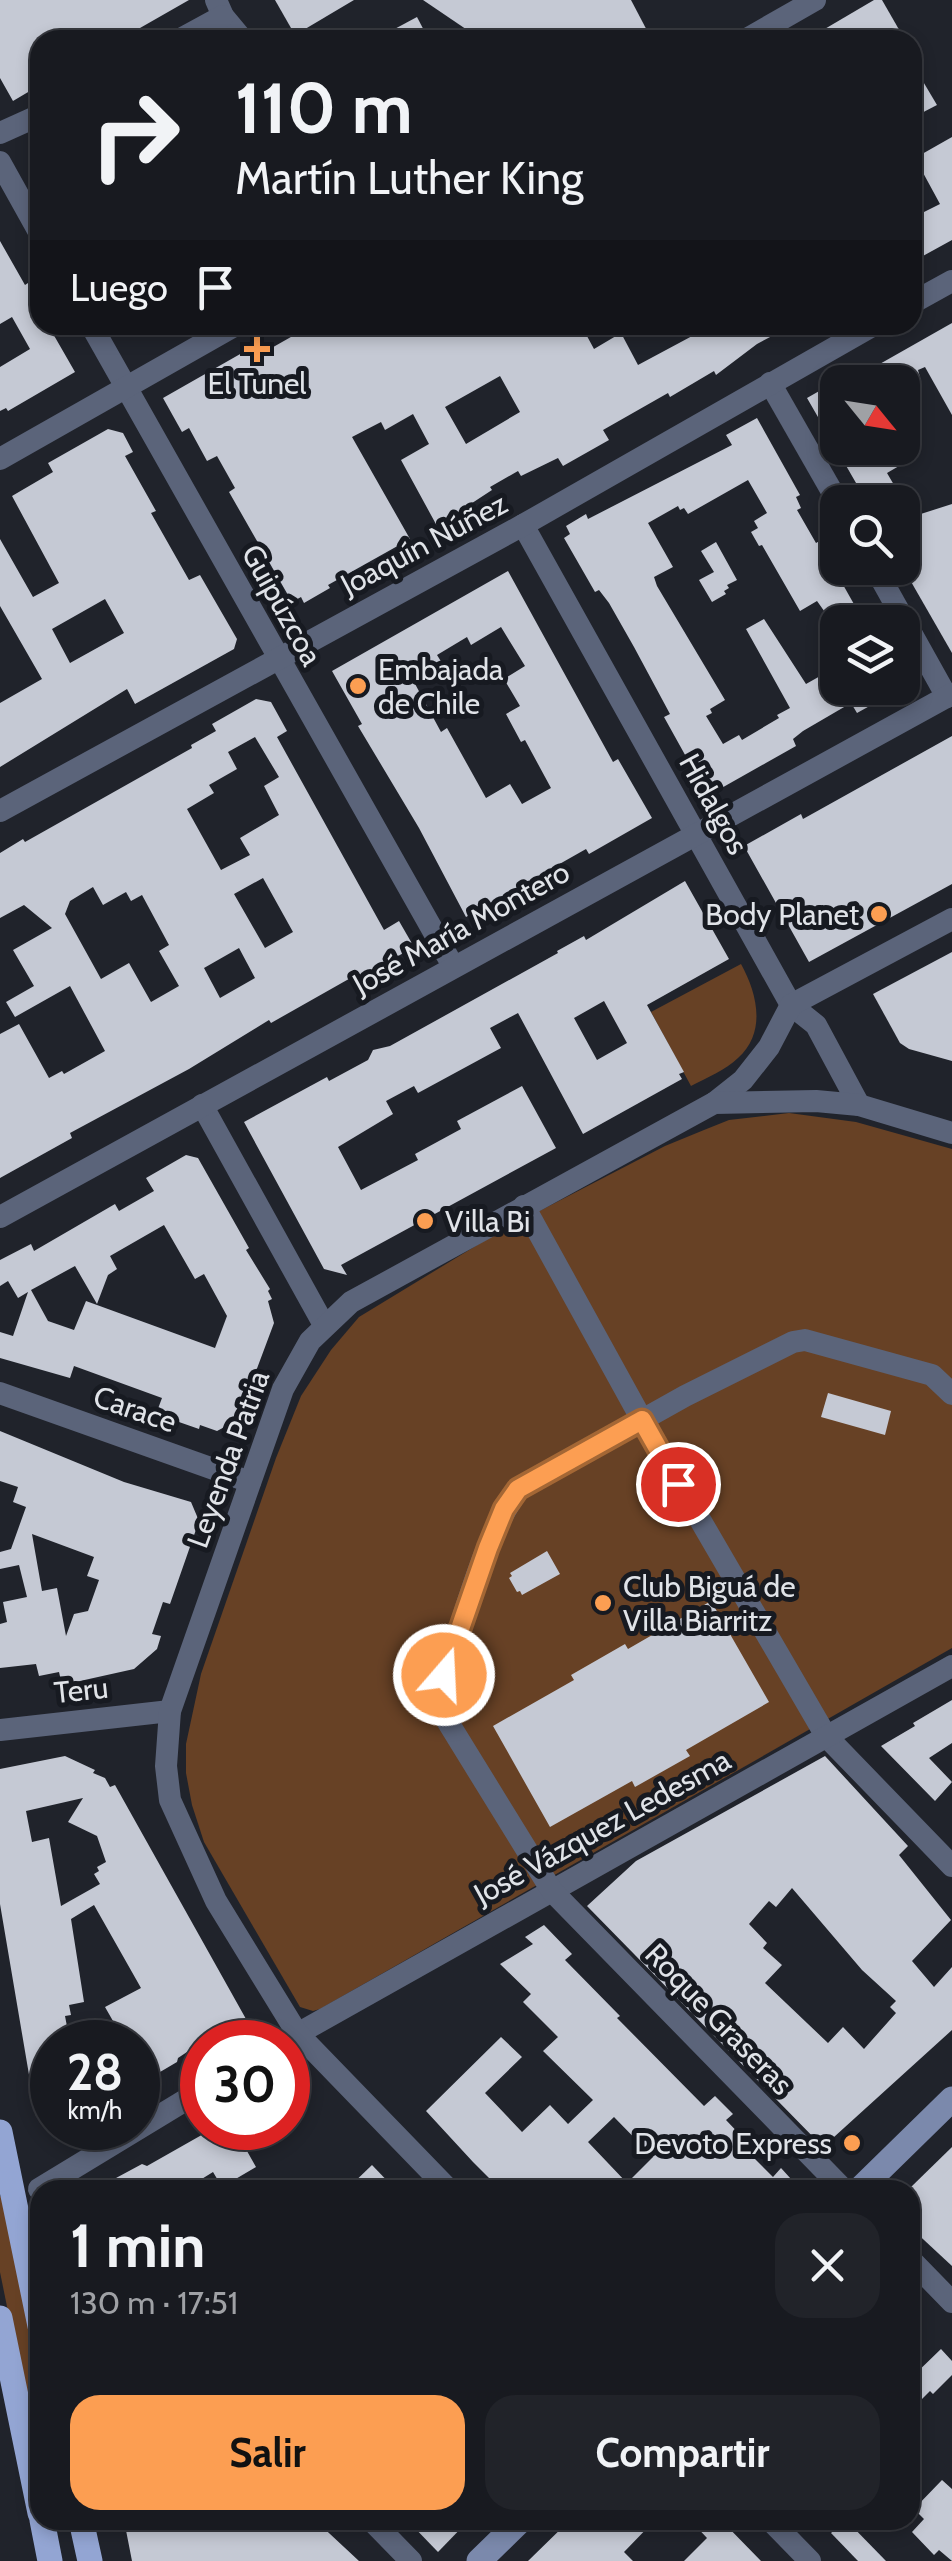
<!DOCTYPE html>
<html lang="es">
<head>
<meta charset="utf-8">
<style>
  :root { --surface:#181a20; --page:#212329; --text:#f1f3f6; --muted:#9fa1a5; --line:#36383e; --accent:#fc9e52 }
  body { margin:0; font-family:Cabin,sans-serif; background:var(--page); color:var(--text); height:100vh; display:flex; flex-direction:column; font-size:38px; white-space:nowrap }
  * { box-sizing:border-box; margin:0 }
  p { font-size:32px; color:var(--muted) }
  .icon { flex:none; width:55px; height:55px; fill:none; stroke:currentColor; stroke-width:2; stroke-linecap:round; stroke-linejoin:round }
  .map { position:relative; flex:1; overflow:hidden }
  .sheet { position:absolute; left:30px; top:2180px; width:890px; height:350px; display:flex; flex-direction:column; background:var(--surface); border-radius:30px; box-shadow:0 5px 15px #0003,0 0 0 2px var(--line) }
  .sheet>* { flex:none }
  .banner { position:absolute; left:30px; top:30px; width:892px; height:305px; border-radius:30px; box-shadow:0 5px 15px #0003,0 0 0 2px var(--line); background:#181a20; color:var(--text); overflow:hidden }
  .needle { width:65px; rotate:120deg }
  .tools { position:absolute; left:820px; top:365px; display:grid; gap:20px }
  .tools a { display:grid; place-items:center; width:100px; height:100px; border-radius:20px; background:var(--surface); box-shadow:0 5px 15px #0003,0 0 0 2px var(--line); font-size:50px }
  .speed { position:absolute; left:30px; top:2020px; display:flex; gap:20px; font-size:50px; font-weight:700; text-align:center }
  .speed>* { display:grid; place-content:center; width:130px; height:130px; border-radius:50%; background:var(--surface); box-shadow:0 5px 15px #0003,0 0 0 2px var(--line); line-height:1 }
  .speed small { font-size:25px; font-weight:400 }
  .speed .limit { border:15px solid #d22; background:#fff; color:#111 }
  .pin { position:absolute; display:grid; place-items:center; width:85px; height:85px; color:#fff; margin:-42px; border:5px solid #fff; border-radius:50%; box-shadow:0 2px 10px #0007 }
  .me { position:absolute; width:110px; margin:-55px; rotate:19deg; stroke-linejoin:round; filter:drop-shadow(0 0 8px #0008) }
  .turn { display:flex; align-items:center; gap:35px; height:210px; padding:0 40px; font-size:45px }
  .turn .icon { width:130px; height:130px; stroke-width:2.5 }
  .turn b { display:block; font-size:70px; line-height:85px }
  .then { display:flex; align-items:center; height:95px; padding:0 40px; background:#0003; gap:20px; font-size:38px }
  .round { display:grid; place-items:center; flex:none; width:105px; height:105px; border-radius:30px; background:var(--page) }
  .summary { display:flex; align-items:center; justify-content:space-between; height:170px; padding:0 40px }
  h1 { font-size:60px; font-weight:700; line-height:75px }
  .button { display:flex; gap:20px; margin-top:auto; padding:20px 40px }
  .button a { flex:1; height:115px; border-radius:30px; background:var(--accent); color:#111; font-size:40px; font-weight:700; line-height:115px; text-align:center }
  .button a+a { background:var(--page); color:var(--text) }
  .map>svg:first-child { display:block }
</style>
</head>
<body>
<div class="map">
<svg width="952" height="2561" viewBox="0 0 952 2561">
  <rect width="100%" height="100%" fill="#20232b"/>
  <g fill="#674125">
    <path d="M741,964C757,993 767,1032 738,1058C726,1070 706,1078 691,1086L651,1012Z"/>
    <path d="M789,1113L856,1122L952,1149V1648L320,2009L313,2011L300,2007L204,1842L192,1805L186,1773V1744L201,1674L276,1458L301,1396L331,1350L359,1317L497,1233L665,1146L704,1130L729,1120Z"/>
    <path d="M0,2196L3,2198L40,2382V2469L0,2272Z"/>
  </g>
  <g fill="#c5c9d4" fill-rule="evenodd">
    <path d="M0,0H189L119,40H40V85L13,101L0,78Z"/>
    <path d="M275,0H354L295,35Z"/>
    <path d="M423,0H631L652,40H482Z"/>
    <path d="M874,0H882L905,40H806Z"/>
    <path d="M417,17L429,40H374Z"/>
    <path d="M912,63L937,105L912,118Z"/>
    <path d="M952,137V240L912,262V218L940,204L915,158Z"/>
    <path d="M0,241L25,285L28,283L40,305V325H48L75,372L8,411L6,408L0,411V367L30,349L12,317L0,324Z"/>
    <path d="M952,323V415L925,367L918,370L921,381L902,392V382H848Z"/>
    <path d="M312,325H581L594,349L621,333L638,365L694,335L688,325H793L757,344L716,375L714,371L670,397L668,393L603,430L609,440L563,466L558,458L521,476L518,471L490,487L492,490L437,526L401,460L429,444L413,414L385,430L381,422L352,437L410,539L328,585L330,588L304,603L301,597L292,602L229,492L235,488L217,456L207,461L189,428L182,432L163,398L263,341L268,350ZM500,376L520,412L466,444L445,407Z"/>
    <path d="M838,374V448H888L899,466L887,473L904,502H867L807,398L821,390L818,385Z"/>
    <path d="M757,418L800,495L796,497L801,508L797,510L816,543L825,538L838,561L837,574L864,622H832L817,601L800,611L762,545L759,546L751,532L758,528L754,521L767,513L748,480L688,514L684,508L680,510L678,506L648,523L673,567L654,577L657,586L725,700L710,709L712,713L706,716L723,744L739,735L742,740L779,718L777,715L790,708L746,629L764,619L806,684L838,666V688H902L857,713L851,703L803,731L793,739L796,746L718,790L714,783L704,789L664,717L670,714L634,647L609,603L599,590L595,592L564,538L570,534L566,526L586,514L588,519L732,445L726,435Z"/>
    <path d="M108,429L123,433L133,452L125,456L156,511L151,513L189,580L200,575L237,639L234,649L135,704L127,689L0,767V703L42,679L0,606V539L33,597L59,583L12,496L53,472L48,463ZM105,599L124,633L70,663L52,629Z"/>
    <path d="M952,504V653L902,566V520Z"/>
    <path d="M716,542L737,580L727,585L729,588L724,591L726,594L712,602L699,580L714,572L701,551Z"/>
    <path d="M508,571L613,762L618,759L652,818L589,854L586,849L556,866L558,870L528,887L526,883L466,917L419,828L358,726L362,724L332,671ZM501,627L525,666L504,679L520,706L506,714L521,742L525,740L551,788L522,804L510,784L486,798L447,728L441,732L414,682L442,663L437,655L467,637L471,645Z"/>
    <path d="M256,699L271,702L287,731L277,737L384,930L399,921L414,947L361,977L359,974L347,980L271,1023L269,1020L189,1069L70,1133L72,1138L0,1178V1034L19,1024L49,1078L62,1071L64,1074L105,1051L70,986L15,1017L6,1002L34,986L13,950L52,928L24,905L0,918V853L23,839L25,842L192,748L191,745L216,731L212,724ZM255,737L279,777L264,786L279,815L240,838L250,855L221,870L187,809L214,793L209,785L237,769L228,752ZM263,878L293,932L265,948L234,894ZM93,887L103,905L126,892L131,901L142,895L169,945L159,951L179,986L151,1002L129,963L101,979L65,914L70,901ZM239,948L255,978L220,998L204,968Z"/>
    <path d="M952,736V884L809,962L744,846L801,814L803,819Z"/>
    <path d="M685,881L729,959L647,1005L684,1072L679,1074L682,1079L583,1134L518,1013L490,1028L501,1048L418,1093L414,1086L386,1101L393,1114L338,1147L361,1190L418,1160L415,1154L461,1129L457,1121L522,1086L556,1148L341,1265L347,1275L324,1269L244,1122L327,1077L329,1081L368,1060L373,1050L390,1046L558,953L557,951L584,936L586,940ZM604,1001L627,1043L597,1060L574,1018Z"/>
    <path d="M952,952V1061L909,1049L900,1043L873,994Z"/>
    <path d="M186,1155L198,1158L249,1248L246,1250L270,1289L268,1291L272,1299L268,1301L274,1323L240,1414L237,1413L234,1422L217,1431L200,1425L199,1429L156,1414L162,1398L74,1366L70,1378L0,1358V1332L13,1336L28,1292L18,1298L8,1281L0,1286V1260L31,1244L34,1251L115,1204L119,1211L154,1191L146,1178ZM164,1225L195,1279L204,1274L227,1316L215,1348L86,1301L74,1330L48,1321L31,1290L75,1266L97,1304L108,1275L117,1269L110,1256Z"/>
    <path d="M828,1393L891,1411L885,1435L821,1417Z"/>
    <path d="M0,1431L124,1482L191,1502L199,1521L170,1604L163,1602L152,1634L161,1636L157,1649L134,1669L62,1685L59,1672L39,1676L36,1664L0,1668V1624L7,1622L3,1602L27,1597L19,1565L0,1569V1552L11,1549L26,1507L13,1502L18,1487L0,1481ZM32,1534L94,1557L87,1576L99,1580L88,1611L74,1614L66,1636L57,1588L42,1591Z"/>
    <path d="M547,1551L560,1574L522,1595L520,1591L517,1592L509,1578L512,1576L510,1573Z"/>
    <path d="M711,1601L769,1702L686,1750L690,1756L635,1787L632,1781L550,1827L493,1726L574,1680L571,1675L625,1644L628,1649Z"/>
    <path d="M952,1700V1743L929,1758L952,1782L935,1801L881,1746L915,1726L913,1723Z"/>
    <path d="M65,1756L95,1770L93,1773L105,1778L110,1787L115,1785L246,2019L237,2024L238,2027L211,2042H202L178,2058L177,2062L138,2085V2042H125L105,2007L141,1988L94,1905L71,1919L84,2002L69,2005L71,2015L65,2016L70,2042H52V2123L36,2116L0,1904V1769ZM83,1798L68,1822L97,1836L106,1862L97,1867L99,1871L94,1874L100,1884L61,1906L49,1838L32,1842L26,1811Z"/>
    <path d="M825,1756L908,1846L899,1855L951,1920L912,1961L934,1987L952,1967V2030L823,2147L587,1906L636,1861ZM792,1888L862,1970L896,2001L890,2007L896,2013L864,2049L843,2027L828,2043L765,1983L782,1965L763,1948L767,1943L749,1924L769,1901L776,1907Z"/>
    <path d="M544,1925L572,1954L565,1960L620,2016L617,2018L704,2106L715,2096L733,2114L726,2120L745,2140L750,2148L747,2151L773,2177L781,2168L801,2190H501L473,2162L426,2111L501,2037L522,2057L485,2093L522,2132L550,2105L568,2124L593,2100L543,2051L558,2037L523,2002L531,1994L500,1964L533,1944L525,1937ZM614,2117L653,2157L627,2183L588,2142Z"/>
    <path d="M214,2128H234L256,2167L222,2187L213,2172L184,2190H123L116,2178L142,2164L147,2166Z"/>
    <path d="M952,2147V2266L910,2227V2188Z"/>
    <path d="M372,2165L396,2190H346Z"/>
    <path d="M941,2349L952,2361V2375L933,2394L930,2391L922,2399L910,2387V2379Z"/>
    <path d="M942,2480L952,2489V2561L939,2550L934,2555L912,2532L924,2519L914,2509Z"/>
    <path d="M124,2520H211L212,2525L236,2520H315L359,2561H132Z"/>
    <path d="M407,2520H469L438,2552Z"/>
    <path d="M570,2520H655L624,2552L633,2561H528Z"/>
    <path d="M690,2520H721L761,2561H684L707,2538Z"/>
    <path d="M846,2520L886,2561H858L831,2533Z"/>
  </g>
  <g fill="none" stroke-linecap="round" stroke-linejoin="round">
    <g stroke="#5b647a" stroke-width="22">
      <path d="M216,0L223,16L243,40"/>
      <path d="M179,40L223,16"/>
      <path d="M745,40L815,0"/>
      <path d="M0,133L40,115"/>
      <path d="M0,162L40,234"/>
      <path d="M912,303L952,281"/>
      <path d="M91,325L453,966"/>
      <path d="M770,383L838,502"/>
      <path d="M0,459L236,325"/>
      <path d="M523,525L791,1005L816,1025L859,1105"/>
      <path d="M875,568L947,697"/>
      <path d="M0,811L523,525L874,325"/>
      <path d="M714,1103L743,1080L769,1047L791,1005L952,919"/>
      <path d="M202,1105L324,1325"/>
      <path d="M524,1206L642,1420L826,1736L952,1866"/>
      <path d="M0,1217L952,694"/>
      <path d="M0,1393L250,1482"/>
      <path d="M0,1730L170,1711"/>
      <path d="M283,2042L952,1666"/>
      <path d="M39,2189L202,2090"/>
      <path d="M449,2190L297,2033L216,1901L170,1800L166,1766L170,1711L283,1389L310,1341L351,1302L714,1103L816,1101L859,1105L952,1133"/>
      <path d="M844,2190L552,1891L446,1719L443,1696L444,1675C466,1614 481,1542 519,1489L685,1396L793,1342L805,1340L932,1375L952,1394"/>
      <path d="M910,2259L952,2302"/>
      <path d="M371,2520L411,2561"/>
      <path d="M770,2520L810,2561"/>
    </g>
    <g stroke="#7b89ac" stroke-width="25">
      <path d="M859,2190L952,2099"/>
      <path d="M479,2561L521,2520"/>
    </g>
    <g stroke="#93a5d3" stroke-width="25">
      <path d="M0,2132L40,2326"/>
      <path d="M0,2318L40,2513"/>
      <path d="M42,2520L50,2561"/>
      <path d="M81,2520L90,2561"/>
    </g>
  </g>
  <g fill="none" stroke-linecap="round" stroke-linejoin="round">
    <g stroke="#a46735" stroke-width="25">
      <path id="route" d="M444,1675L488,1548L504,1509L518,1489L642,1420L678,1484"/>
    </g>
    <use href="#route" stroke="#fc9e52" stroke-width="18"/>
  </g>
  <g fill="#fc9e52" stroke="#171a21" stroke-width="4">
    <path d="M252 334h10v10h10v10h-10v10h-10v-10h-10v-10h10z"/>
    <circle cx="358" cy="686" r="10"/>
    <circle cx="879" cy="914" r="10"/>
    <circle cx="425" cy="1221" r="10"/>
    <circle cx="603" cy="1603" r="10"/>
    <circle cx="852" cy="2143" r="10"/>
  </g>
  <g text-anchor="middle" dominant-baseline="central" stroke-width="10" stroke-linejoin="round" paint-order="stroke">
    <g font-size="30" fill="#e0e3e8" stroke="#171a21" text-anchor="start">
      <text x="257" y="383" text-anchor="middle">El Tunel</text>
      <text x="378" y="669">Embajada<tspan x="378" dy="34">de Chile</tspan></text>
      <text x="859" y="914" text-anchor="end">Body Planet</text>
      <text x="445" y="1221">Villa Bi</text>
      <text x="623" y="1586">Club Biguá de<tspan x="623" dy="34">Villa Biarritz</tspan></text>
      <text x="832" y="2143" text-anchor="end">Devoto Express</text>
    </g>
    <g font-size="30" fill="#e0e3e8" stroke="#171a21">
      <text transform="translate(424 544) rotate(-28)">Joaquín Núñez</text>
      <text transform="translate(282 605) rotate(61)">Guipúzcoa</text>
      <text transform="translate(714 804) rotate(61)">Hidalgos</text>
      <text transform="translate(461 928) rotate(-29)">José María Montero</text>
      <text transform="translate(135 1409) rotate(19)">Carace</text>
      <text transform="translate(228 1459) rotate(-70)">Leyenda Patria</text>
      <text transform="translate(81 1690) rotate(-6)">Teru</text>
      <text transform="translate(602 1827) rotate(-29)">José Vázquez Ledesma</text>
      <text transform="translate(719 2019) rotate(46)">Roque Graseras</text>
    </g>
  </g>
</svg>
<div class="tools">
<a><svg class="needle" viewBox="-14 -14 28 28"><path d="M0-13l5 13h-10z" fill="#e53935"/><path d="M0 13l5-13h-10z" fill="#9fa1a5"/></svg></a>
<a><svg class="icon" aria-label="search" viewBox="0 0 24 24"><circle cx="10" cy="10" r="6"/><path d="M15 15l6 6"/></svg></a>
<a><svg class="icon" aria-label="layers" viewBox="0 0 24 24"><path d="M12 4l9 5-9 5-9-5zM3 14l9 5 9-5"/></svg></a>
</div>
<div class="speed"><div>28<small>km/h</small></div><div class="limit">30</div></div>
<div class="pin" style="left:678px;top:1484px;background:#d93025"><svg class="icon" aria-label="arrive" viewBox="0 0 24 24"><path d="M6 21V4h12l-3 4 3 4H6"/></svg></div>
<svg class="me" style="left:444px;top:1675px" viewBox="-20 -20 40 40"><circle r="17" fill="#fc9e52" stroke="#fff" stroke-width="3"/><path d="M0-11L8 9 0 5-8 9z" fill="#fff"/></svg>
<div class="banner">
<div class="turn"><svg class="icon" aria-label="right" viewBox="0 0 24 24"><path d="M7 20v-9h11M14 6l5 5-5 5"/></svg><div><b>110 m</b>Martín Luther King</div></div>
<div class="then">Luego<svg class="icon" aria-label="arrive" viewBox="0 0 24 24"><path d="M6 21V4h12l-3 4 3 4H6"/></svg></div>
</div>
<section class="sheet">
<div class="summary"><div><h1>1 min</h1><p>130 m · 17:51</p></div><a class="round"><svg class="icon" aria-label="close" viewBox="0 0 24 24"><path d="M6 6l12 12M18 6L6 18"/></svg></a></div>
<div class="button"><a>Salir</a><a>Compartir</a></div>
</section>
</div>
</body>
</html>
